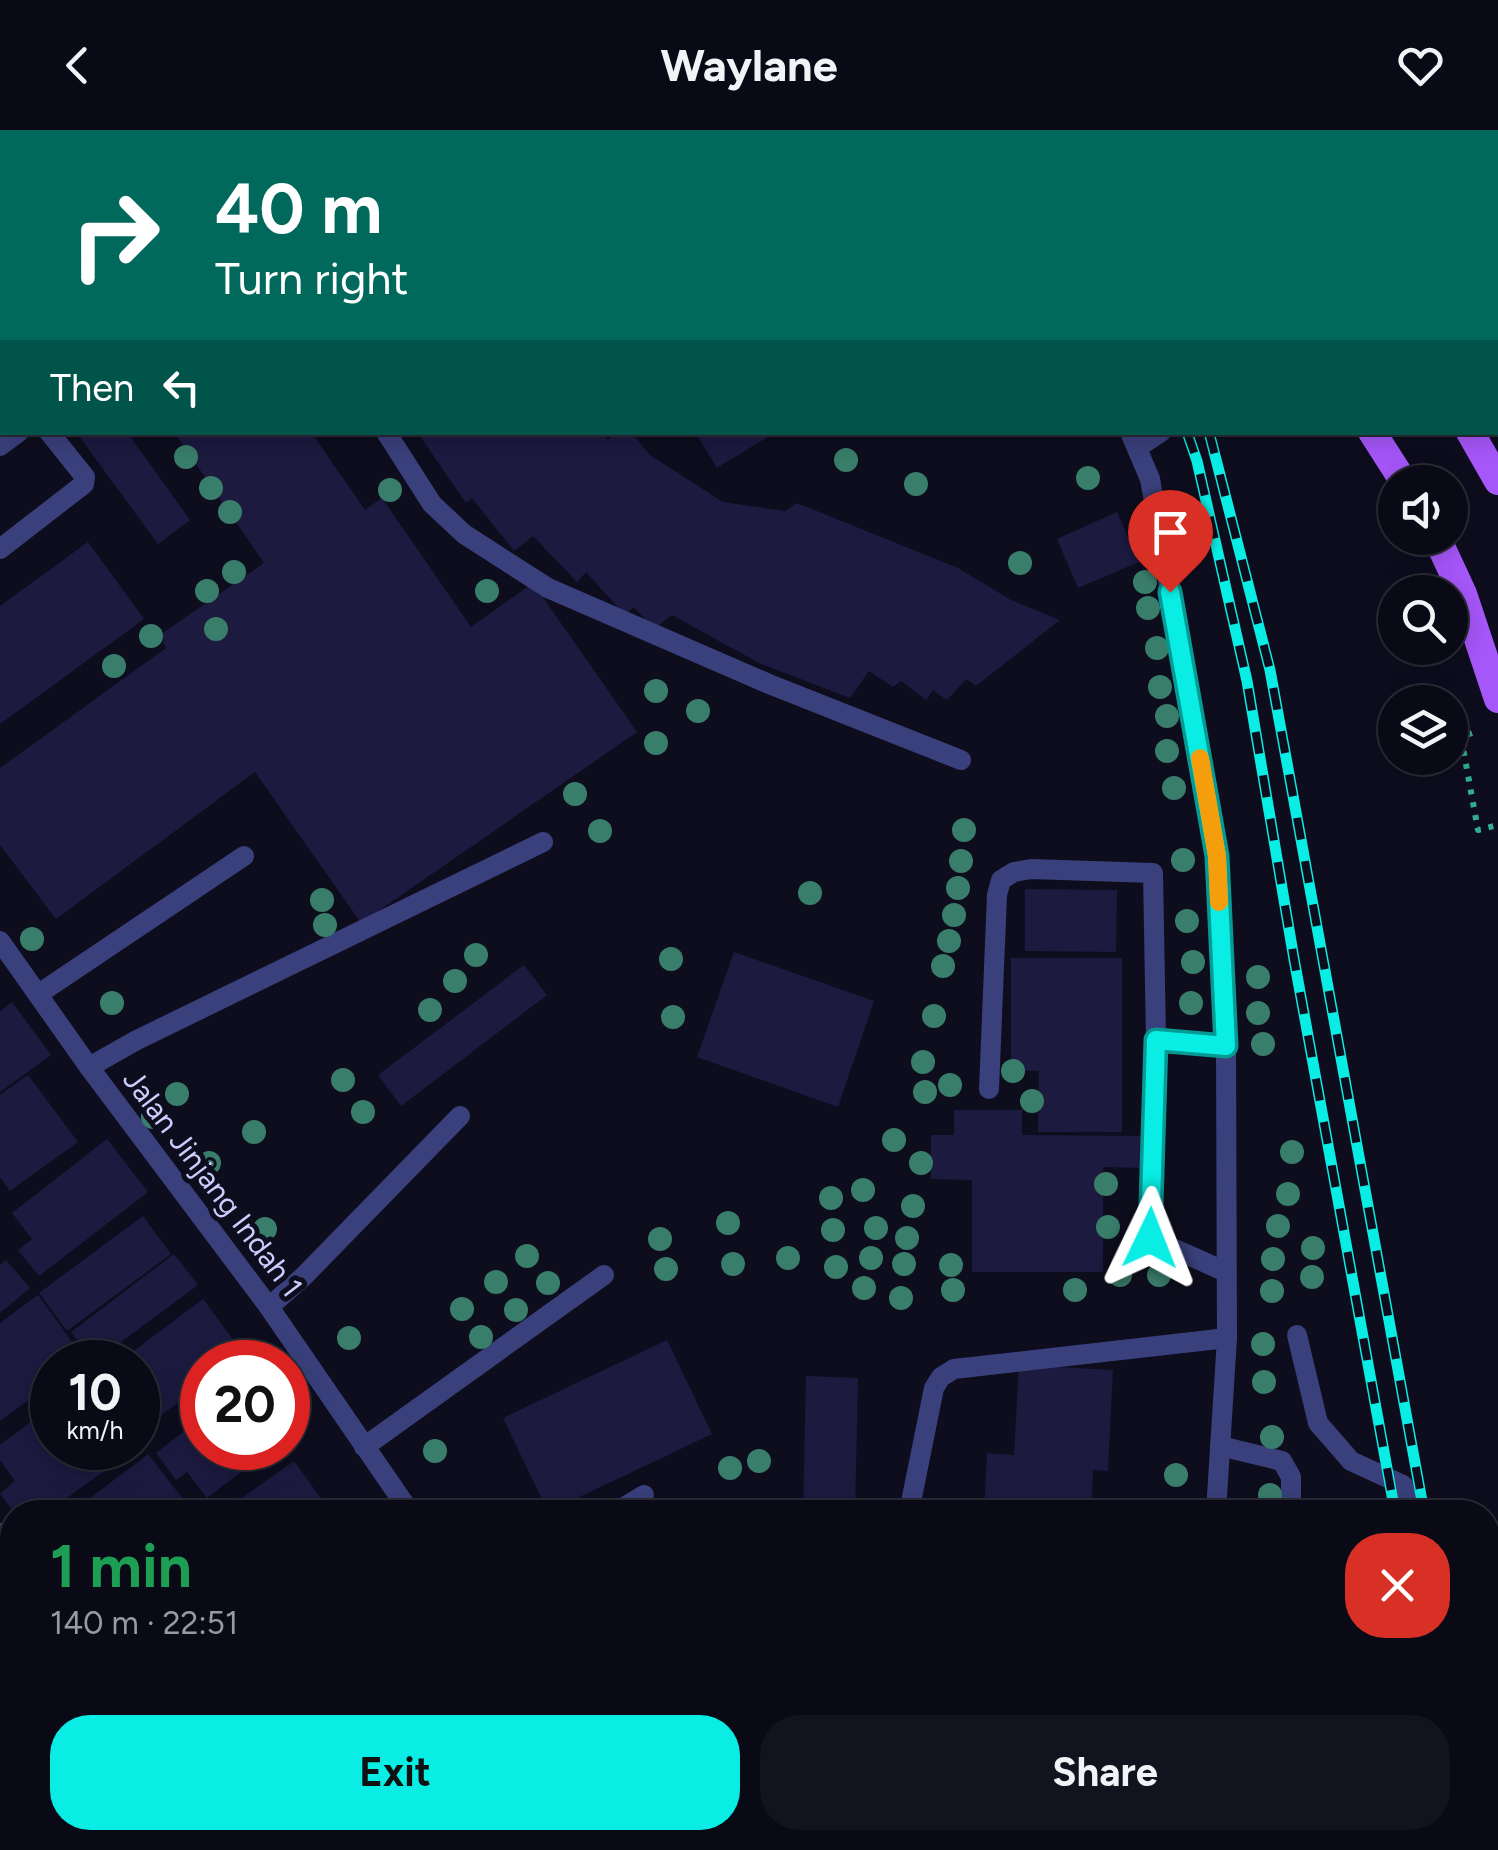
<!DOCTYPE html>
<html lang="en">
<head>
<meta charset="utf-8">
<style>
  :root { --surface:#0a0a16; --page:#13131f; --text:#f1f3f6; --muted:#999aa1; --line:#2a2b35; --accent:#09ede4 }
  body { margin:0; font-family:Figtree,sans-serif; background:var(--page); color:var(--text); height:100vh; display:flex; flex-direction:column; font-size:38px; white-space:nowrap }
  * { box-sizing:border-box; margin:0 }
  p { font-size:32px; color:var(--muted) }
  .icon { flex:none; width:55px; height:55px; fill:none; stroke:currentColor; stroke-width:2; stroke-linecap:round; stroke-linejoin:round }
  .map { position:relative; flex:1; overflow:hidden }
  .panel { position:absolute; left:0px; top:1370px; width:1500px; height:350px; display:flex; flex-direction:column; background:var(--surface); border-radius:40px 40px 0 0; box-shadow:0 5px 25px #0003,0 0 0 2px var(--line) }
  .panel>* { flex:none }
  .hud { position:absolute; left:0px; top:0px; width:1500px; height:305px; box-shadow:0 5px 25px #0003,0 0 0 2px var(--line); background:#00695c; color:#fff; overflow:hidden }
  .tools { position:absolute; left:1378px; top:335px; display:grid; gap:20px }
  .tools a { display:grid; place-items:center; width:90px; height:90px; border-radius:50%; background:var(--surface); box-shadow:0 5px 25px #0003,0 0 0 2px var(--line); font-size:50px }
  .speed { position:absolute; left:30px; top:1210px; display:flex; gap:20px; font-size:50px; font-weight:700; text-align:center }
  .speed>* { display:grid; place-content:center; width:130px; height:130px; border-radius:50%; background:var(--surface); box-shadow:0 5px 25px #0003,0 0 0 2px var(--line); line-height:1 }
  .speed small { font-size:25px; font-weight:400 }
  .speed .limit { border:15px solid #d22; background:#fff; color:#111 }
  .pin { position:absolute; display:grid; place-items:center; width:85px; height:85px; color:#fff; margin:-102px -42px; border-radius:50% 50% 50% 0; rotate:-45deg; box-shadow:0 0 10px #0007 }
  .pin .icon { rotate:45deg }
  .me { position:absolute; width:110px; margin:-55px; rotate:2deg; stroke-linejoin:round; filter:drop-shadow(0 0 8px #0008) }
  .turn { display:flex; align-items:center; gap:35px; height:210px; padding:0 50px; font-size:45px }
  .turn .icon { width:130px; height:130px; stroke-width:2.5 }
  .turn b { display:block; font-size:70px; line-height:85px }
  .then { display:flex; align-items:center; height:95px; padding:0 50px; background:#0003; gap:20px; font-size:38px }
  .round { display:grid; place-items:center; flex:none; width:105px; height:105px; border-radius:40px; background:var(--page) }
  .head { display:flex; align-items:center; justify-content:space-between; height:170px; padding:0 50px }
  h1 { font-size:60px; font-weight:700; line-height:75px; color:#1e9e55 }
  .cta { display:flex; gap:20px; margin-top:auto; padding:20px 50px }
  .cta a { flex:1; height:115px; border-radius:40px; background:var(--accent); color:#111; font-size:40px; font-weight:700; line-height:115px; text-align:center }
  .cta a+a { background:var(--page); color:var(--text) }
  header { display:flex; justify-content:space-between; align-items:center; height:130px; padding:0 50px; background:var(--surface); font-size:45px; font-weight:700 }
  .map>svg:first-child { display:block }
</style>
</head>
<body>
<header><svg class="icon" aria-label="back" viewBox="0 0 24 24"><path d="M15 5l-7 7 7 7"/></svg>Waylane<svg class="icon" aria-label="heart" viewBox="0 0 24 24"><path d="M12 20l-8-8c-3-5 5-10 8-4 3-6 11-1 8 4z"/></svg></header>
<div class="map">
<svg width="1498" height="1720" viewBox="0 0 1498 1720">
  <rect width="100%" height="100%" fill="#0e0d1e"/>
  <g fill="#1c1a3f">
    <path d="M76,302H127L190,390L158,414Z"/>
    <path d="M174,302H311L365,380L382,368L471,497L533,453L637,602L361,793L255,642L56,789L0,715V638L166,518L160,505L264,433Z"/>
    <path d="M417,302H601L608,310L618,302H631L650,325L723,372L785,381L797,373L958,438L1011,470L1060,490L976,556L966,549L947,570L933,560L926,570L901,551L893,557L869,541L850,568L759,533L672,485L654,499L634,477L625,485L586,442L577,452L533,406L514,421L472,368L466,373Z"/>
    <path d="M695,302H776L717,338Z"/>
    <path d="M1117,382L1139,432L1078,458L1057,409Z"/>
    <path d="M88,412L144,489L0,594V476Z"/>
    <path d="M1025,759L1117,760L1116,822L1025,821Z"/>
    <path d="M734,822L874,871L838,977L697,927Z"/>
    <path d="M1011,828H1122V1002H1038L1039,941L1011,940Z"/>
    <path d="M524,835L547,865L401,976L378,945Z"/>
    <path d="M12,872L51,925L0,962V881Z"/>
    <path d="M28,945L78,1012L10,1061L0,1047V965Z"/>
    <path d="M954,980H1022V1005L1143,1006V1038L1103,1037V1142H972V1050L931,1049V1005H954Z"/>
    <path d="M107,1009L148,1062L39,1146L18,1120L32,1109L12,1083Z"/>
    <path d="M143,1086L171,1124L67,1201L39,1163Z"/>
    <path d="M174,1124L198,1155L94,1232L71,1202Z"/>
    <path d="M6,1130L30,1158L0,1183V1135Z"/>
    <path d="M38,1165L85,1230L81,1232H52V1253L0,1291V1193Z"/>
    <path d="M203,1169L243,1223L231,1232H202V1254L146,1297L138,1286V1232H119Z"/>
    <path d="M667,1210L712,1304L548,1382L503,1288Z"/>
    <path d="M1019,1235L1113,1240L1108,1341L1093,1340L1091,1382H984L987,1323L1014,1325Z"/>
    <path d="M806,1246L858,1248L855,1382H803Z"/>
    <path d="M52,1276V1318H138V1303L144,1313L47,1382H14L0,1364L15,1351L0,1330V1315Z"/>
    <path d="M202,1287V1318H272L207,1368L187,1342L176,1350L156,1323Z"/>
    <path d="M148,1324L193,1382H72Z"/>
    <path d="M294,1331L331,1382H222Z"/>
    <path d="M12,1534V1625L0,1634V1543Z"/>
    <path d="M100,1708H159L168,1720H83Z"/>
    <path d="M270,1708H401L383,1720H279Z"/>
    <rect x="1248" y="1708" width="82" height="12"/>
  </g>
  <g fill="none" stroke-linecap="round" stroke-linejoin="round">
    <path stroke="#32ac94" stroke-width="6" stroke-dasharray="5 8" stroke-linecap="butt" d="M1472,603L1461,607L1478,700L1498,695"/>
    <g stroke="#3a407c" stroke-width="20">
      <path d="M386,302L432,374L464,404L548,458L769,554L961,630"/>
      <path d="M0,316L19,302"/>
      <path d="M0,419L84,354L85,347L49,302"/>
      <path d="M40,863L244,726"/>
      <path d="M1156,910L1226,915"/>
      <path d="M89,937L137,910L543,712"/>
      <path d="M989,959L997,765L1001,750L1014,742L1031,739L1153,743L1156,910L1150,1108L1226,1142"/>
      <path d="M269,1177L304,1146L460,986"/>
      <path d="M1297,1205L1318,1293L1351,1331L1403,1355L1410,1382"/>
      <path d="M1220,1316L1282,1331L1291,1347V1382"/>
      <path d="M364,1317L604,1145"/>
      <path d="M616,1382L644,1365"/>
      <path d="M909,1382L934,1258L941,1247L954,1239L1227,1208"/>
    </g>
    <g stroke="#3a407c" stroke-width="20">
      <path d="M245,0L247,2"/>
      <path d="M952,0L954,2"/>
      <path d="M1343,0L1344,2"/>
      <path d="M276,2L279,0"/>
      <path d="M0,199L2,197"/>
      <path d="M1130,302L1150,349L1217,726L1226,915L1227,1208L1216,1382"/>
      <path d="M1137,318L1161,302"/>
      <path d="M0,811L89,937L269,1177L410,1382"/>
      <path d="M0,1403L12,1420"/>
      <path d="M219,1708L228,1720"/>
      <path d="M635,1708L644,1720"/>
      <path d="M1196,1720L1197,1708"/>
    </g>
    <g stroke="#a657f9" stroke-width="28">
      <path d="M1177,0L1178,2"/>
      <path d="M1280,0L1282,2"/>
      <path d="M1372,302L1404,352"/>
      <path d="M1470,302L1498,351"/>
      <path d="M1437,408L1463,464L1498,569"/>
    </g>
    <g stroke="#09ede4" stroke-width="11">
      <g id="rail">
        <path d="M1070,0L1071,2"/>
        <path d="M1096,0L1097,2"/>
        <path d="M1187,302L1197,331L1247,551L1294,829L1395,1382"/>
        <path d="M1209,302L1270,540L1424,1382"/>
        <path d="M1452,1708L1455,1720"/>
        <path d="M1485,1708L1487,1720"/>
      </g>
    </g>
    <use href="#rail" stroke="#0e0d1e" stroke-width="8" stroke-dasharray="22" stroke-linecap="butt"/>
  </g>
  <g fill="#397e6a">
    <circle cx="186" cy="327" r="12"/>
    <circle cx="846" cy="330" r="12"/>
    <circle cx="1088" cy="348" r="12"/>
    <circle cx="916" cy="354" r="12"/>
    <circle cx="211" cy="358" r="12"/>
    <circle cx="390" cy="360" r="12"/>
    <circle cx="230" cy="382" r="12"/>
    <circle cx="1020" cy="433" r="12"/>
    <circle cx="234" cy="442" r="12"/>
    <circle cx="1145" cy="452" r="12"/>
    <circle cx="207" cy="461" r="12"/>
    <circle cx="487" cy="461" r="12"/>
    <circle cx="1148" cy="478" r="12"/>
    <circle cx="216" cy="499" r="12"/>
    <circle cx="151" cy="506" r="12"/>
    <circle cx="1157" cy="518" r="12"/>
    <circle cx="114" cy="536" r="12"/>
    <circle cx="1160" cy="557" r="12"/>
    <circle cx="656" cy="561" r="12"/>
    <circle cx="698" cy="581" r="12"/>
    <circle cx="1167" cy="586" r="12"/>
    <circle cx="656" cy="613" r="12"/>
    <circle cx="1167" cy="621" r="12"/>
    <circle cx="1174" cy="658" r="12"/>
    <circle cx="575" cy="664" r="12"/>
    <circle cx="964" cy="700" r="12"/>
    <circle cx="600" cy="701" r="12"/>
    <circle cx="1183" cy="730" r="12"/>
    <circle cx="961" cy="731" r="12"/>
    <circle cx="958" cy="758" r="12"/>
    <circle cx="810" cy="763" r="12"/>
    <circle cx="322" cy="770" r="12"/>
    <circle cx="954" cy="785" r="12"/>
    <circle cx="1187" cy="791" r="12"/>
    <circle cx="325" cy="795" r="12"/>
    <circle cx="32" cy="809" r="12"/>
    <circle cx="949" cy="811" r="12"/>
    <circle cx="476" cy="825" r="12"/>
    <circle cx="671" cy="829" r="12"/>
    <circle cx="1193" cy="832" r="12"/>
    <circle cx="943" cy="836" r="12"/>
    <circle cx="1258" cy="847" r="12"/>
    <circle cx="455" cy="851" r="12"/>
    <circle cx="112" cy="873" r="12"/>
    <circle cx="1191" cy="873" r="12"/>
    <circle cx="430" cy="880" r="12"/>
    <circle cx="1258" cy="883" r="12"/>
    <circle cx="934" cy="886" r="12"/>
    <circle cx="673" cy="887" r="12"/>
    <circle cx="1263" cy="914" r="12"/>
    <circle cx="923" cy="932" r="12"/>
    <circle cx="1013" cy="941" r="12"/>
    <circle cx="343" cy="950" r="12"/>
    <circle cx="950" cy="955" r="12"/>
    <circle cx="925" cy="962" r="12"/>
    <circle cx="177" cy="964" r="12"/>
    <circle cx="1032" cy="971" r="12"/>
    <circle cx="363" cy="982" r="12"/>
    <circle cx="153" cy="987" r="12"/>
    <circle cx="254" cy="1002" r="12"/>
    <circle cx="894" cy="1010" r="12"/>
    <circle cx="1292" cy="1022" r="12"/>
    <circle cx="209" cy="1033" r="12"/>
    <circle cx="921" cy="1033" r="12"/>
    <circle cx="1106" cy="1054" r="12"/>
    <circle cx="863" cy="1060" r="12"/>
    <circle cx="1288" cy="1064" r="12"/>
    <circle cx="831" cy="1068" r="12"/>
    <circle cx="913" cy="1076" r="12"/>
    <circle cx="728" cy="1093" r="12"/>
    <circle cx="1278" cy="1096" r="12"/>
    <circle cx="1108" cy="1097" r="12"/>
    <circle cx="876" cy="1098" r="12"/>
    <circle cx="265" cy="1099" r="12"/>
    <circle cx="833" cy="1100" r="12"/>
    <circle cx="907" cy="1108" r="12"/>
    <circle cx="660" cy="1109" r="12"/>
    <circle cx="1313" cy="1118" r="12"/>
    <circle cx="527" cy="1126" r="12"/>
    <circle cx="788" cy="1128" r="12"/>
    <circle cx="871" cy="1128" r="12"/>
    <circle cx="1273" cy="1129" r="12"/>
    <circle cx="733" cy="1134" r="12"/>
    <circle cx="904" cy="1134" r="12"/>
    <circle cx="951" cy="1135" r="12"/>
    <circle cx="836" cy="1137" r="12"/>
    <circle cx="666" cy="1139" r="12"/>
    <circle cx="1120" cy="1145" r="12"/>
    <circle cx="1159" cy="1145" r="12"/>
    <circle cx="1312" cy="1147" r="12"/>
    <circle cx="496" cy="1152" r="12"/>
    <circle cx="548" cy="1153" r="12"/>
    <circle cx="864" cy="1158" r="12"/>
    <circle cx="953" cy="1160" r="12"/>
    <circle cx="1075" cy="1160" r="12"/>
    <circle cx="1272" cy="1161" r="12"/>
    <circle cx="901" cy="1168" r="12"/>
    <circle cx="462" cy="1179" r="12"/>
    <circle cx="516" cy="1180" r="12"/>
    <circle cx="481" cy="1207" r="12"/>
    <circle cx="349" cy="1208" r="12"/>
    <circle cx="1263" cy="1214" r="12"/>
    <circle cx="1264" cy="1252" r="12"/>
    <circle cx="1272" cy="1307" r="12"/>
    <circle cx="435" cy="1321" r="12"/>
    <circle cx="759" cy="1331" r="12"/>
    <circle cx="730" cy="1338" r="12"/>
    <circle cx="1176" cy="1345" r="12"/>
    <circle cx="1270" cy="1365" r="12"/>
  </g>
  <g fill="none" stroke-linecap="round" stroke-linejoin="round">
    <g stroke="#069a94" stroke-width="25">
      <path id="route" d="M1150,1108L1156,910L1226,916L1217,726L1170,462"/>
    </g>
    <use href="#route" stroke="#09ede4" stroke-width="18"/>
    <path stroke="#f59e0b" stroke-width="18" d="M1200,628L1217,726L1219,772"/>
  </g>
  <g text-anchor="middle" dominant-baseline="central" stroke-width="10" stroke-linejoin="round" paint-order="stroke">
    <g font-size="30" fill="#cccdfd" stroke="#0e0d1e">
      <text transform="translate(213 1053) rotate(53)">Jalan Jinjang Indah 1</text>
    </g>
  </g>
</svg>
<div class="tools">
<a><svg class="icon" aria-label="sound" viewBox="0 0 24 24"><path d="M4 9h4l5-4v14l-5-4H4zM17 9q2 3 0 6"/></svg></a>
<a><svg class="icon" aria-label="search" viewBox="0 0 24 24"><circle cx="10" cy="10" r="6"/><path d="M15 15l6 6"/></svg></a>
<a><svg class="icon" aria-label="layers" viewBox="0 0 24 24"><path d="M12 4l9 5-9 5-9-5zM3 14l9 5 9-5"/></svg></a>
</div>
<div class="speed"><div>10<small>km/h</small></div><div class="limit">20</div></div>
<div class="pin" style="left:1170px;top:462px;background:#d93025"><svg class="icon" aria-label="arrive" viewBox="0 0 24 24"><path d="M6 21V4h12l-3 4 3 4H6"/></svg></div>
<svg class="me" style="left:1150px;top:1108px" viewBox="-20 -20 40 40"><path d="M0-17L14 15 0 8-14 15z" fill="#09ede4" stroke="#fff" stroke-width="4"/></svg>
<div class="hud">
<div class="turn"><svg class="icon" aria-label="right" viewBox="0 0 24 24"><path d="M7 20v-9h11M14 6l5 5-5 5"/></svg><div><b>40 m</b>Turn right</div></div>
<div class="then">Then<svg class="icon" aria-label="left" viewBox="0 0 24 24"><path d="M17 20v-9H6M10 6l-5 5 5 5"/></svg></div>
</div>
<section class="panel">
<div class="head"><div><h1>1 min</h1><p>140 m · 22:51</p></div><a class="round" style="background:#d93025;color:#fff"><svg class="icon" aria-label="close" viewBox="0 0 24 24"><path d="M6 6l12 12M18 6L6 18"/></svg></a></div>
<div class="cta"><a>Exit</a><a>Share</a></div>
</section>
</div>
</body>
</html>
